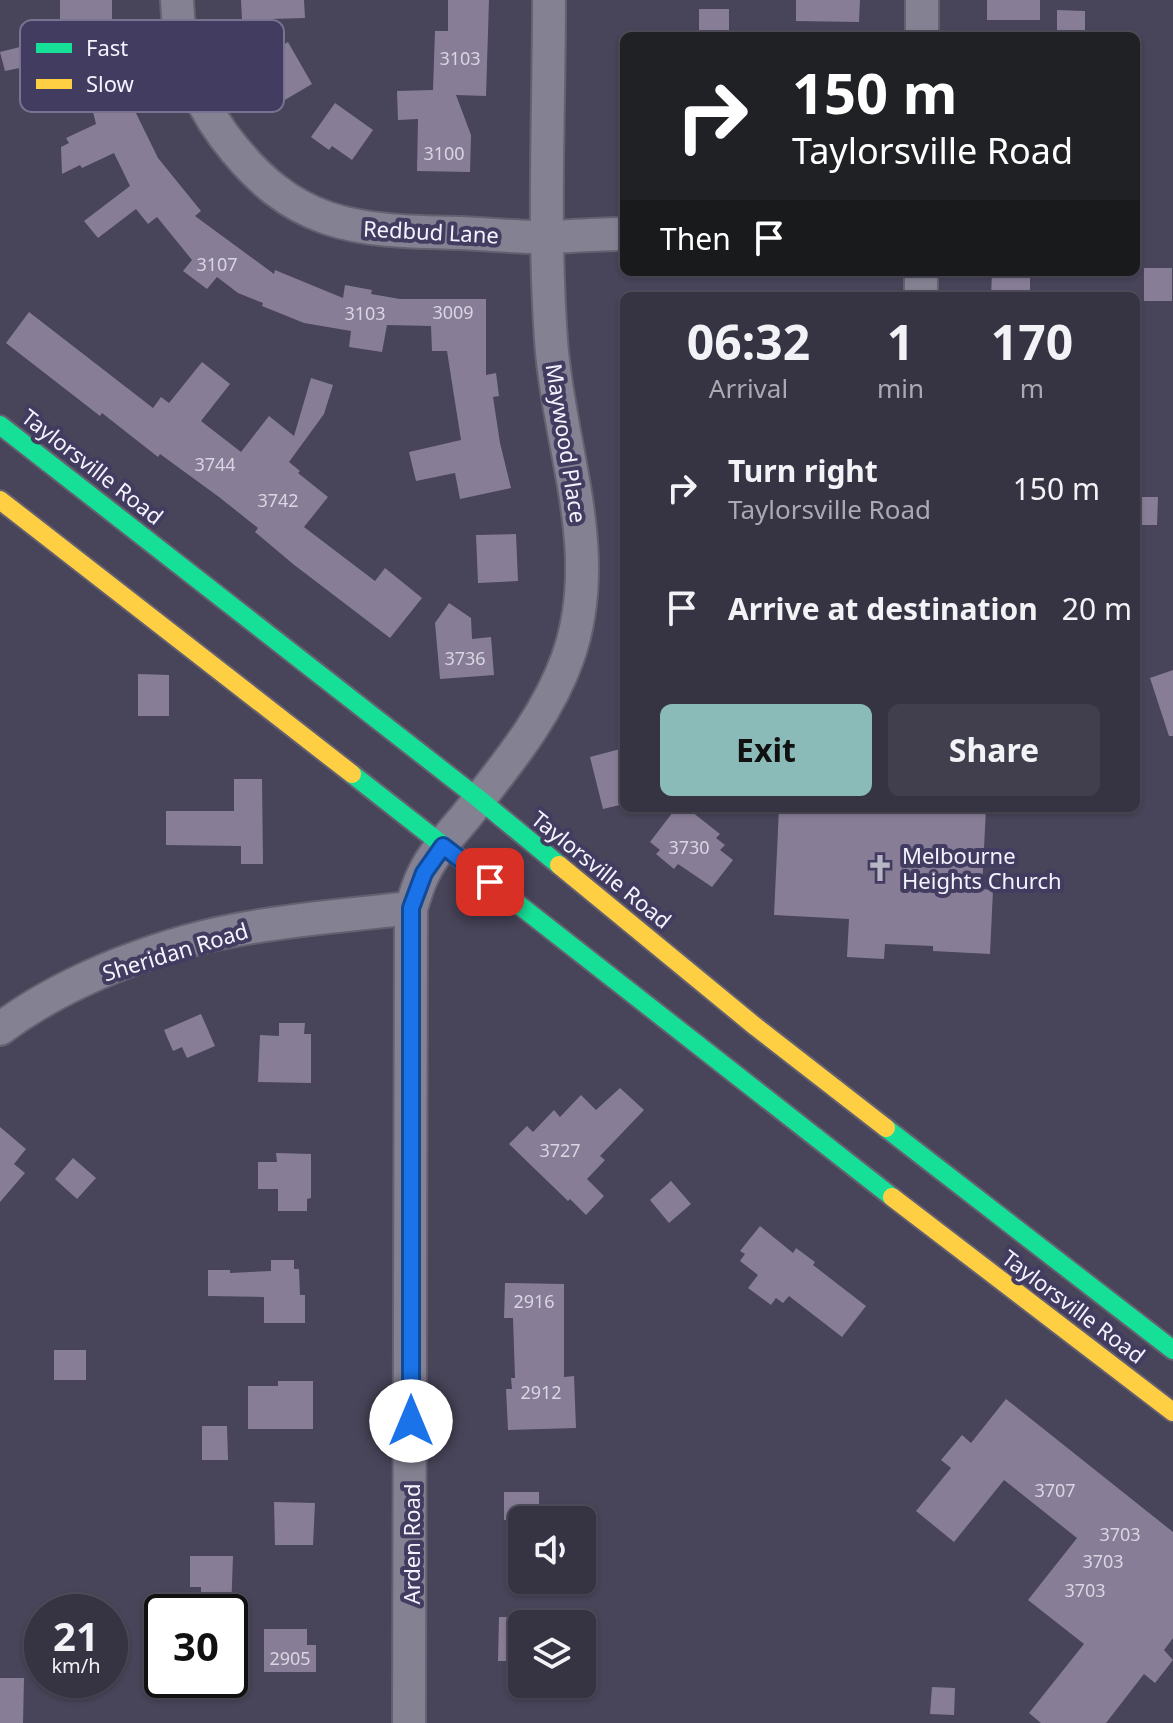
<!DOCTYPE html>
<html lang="en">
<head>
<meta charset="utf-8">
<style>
  :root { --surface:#363343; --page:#413f4e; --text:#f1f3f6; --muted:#aaaab2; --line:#504e5c; --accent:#8bbbb9 }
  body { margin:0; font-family:"Noto Sans",sans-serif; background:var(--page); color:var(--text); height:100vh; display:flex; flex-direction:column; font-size:30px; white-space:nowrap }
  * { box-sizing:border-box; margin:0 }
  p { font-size:26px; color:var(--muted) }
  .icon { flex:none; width:44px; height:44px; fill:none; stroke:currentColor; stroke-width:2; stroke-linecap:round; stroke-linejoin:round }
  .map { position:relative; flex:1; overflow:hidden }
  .sheet { position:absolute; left:620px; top:292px; width:520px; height:520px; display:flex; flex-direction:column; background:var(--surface); border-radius:12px; box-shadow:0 2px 6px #0004,0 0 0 2px var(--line) }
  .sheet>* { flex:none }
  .banner { position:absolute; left:620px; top:32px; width:520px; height:244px; border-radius:12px; box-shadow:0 2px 6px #0004,0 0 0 2px var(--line); background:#202124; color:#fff; overflow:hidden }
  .fabs { position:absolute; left:508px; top:1506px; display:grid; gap:16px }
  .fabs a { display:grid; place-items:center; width:88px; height:88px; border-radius:12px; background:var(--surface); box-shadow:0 2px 6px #0004,0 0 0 2px var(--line); font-size:40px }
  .speed { position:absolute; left:24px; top:1594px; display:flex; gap:16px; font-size:40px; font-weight:700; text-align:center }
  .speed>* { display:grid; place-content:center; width:104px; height:104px; border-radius:50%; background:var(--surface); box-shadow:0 2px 6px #0004,0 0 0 2px var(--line); line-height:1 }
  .speed small { font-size:20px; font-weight:400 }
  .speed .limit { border:4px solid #111; border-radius:12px; background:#fff; color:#111 }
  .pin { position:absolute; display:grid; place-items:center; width:68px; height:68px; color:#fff; margin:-34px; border-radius:16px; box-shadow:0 4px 12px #0006 }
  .me { position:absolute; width:88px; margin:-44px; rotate:0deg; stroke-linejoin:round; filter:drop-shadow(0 0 6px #0008) }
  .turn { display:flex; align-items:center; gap:28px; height:168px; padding:0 40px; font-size:36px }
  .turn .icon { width:104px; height:104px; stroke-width:2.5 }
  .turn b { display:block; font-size:56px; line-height:68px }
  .then { display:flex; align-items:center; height:76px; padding:0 40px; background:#0003; gap:16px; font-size:30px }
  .eta { display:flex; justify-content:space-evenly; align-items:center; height:136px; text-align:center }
  .eta b { font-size:48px; font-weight:700; line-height:56px }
  .button { display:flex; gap:16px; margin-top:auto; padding:16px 40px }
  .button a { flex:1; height:92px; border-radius:12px; background:var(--accent); color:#111; font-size:32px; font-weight:700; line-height:92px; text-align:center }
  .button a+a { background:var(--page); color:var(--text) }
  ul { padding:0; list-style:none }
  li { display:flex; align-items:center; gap:24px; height:120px; padding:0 40px }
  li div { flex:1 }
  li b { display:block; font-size:30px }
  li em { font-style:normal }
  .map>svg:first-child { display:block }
</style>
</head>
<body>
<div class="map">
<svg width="1173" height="1723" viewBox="0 0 1173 1723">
  <rect width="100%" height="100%" fill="#484459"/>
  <g fill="#887d96">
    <path d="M60,0H112V41L121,39L126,61L120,63L130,101L158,158L201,211L195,216L274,274L275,270L343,298L345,285L372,290L371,294L400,299H486V375L496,373L499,396L493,397L500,443L511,488L460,499L455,473L416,481L409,452L461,440L447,351H432L431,326L387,325L382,352L349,347L351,331L304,323L262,306L263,303L238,293L217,277L207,289L183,271L192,260L157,217L148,224L136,209L98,238L84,221L130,186L114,153L82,168L80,165L62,174L61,147L69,143L66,138L96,124L71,21H60Z"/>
    <path d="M241,0H304L305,18L242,20Z"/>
    <path d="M448,0H489L486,96L456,95L471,135L470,172L417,171L418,119L398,120L397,91L433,90L435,31H448Z"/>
    <path d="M796,0H860L859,22L796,21Z"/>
    <rect x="987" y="0" width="53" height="20"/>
    <path d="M699,9H729V31L699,30Z"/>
    <path d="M1057,10L1085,11V33L1057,32Z"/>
    <path d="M288,42L312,84L278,104L254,62Z"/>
    <path d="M24,46L29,66L5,71L0,52Z"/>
    <path d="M335,103L373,130L352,160L332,146L329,150L311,137Z"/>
    <rect x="1144" y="268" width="28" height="33"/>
    <path d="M992,272H1030V296H991Z"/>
    <path d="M29,312L153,408L161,397L169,403L202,362L230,384L201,421L241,452L269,416L294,436L311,378L333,385L324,414L289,462L300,471L298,473L328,497L304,527L375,581L385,568L422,598L390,638L293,564L255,532L258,528L219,497L160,454L158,457L102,413L100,416L6,343Z"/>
    <path d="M1136,497H1158L1157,525H1136Z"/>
    <path d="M516,534L518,581L478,583L476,535Z"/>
    <path d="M449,603L471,618L472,639L491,637L494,675L440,679L435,623Z"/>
    <path d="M1173,670V736H1169L1150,678Z"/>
    <path d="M138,674L169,675V716H138Z"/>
    <path d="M624,748V804L603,809L590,757Z"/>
    <path d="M234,779H262L263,864H241V846L166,845V811H234Z"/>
    <path d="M676,808H687L720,834L716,838L725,845L720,850L733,860L712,887L678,864L674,869L656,854L660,850L650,842Z"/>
    <path d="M779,808H986L982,889L993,890L990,954L933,951V946L885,944L884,959L847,957L849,919L774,915Z"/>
    <path d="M201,1014L215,1046L187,1058L182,1047L173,1051L164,1030Z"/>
    <path d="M279,1023H305L304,1034H311V1083L258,1082L260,1035L279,1036Z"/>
    <path d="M620,1088L644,1110L600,1156L605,1160L587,1179L604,1196L586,1215L570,1199L568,1201L509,1144L527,1126L533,1132L554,1110L560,1117L581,1095L596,1110Z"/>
    <path d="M0,1127L26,1149L14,1164L25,1173L0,1202Z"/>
    <path d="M276,1153L311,1154V1198L307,1199V1211H278V1189H258V1162H277Z"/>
    <path d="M73,1158L96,1178L77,1199L55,1179Z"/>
    <path d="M671,1181L691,1204L669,1223L650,1200Z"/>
    <path d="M760,1226L793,1253L796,1248L815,1262L813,1265L866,1306L842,1337L789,1296L783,1303L776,1298L771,1305L748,1288L758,1275L740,1261L745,1254L740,1251Z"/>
    <path d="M271,1260H294V1269H299L300,1295H305V1323H264V1297L208,1296V1270H230V1273L271,1271Z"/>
    <path d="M505,1283L564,1284V1377L574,1376L576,1428L508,1430L506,1389H512L511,1378H515L513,1318H504Z"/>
    <rect x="54" y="1350" width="32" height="30"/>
    <path d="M278,1381H313V1429H248V1386H278Z"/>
    <path d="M1006,1399L1173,1532V1638L1164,1650L1173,1660L1155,1683L1144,1674L1106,1723H1041L1029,1713L1084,1644L1028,1600L1077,1538L1004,1480L954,1542L916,1511L951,1468L941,1460L962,1435L971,1443Z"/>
    <path d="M202,1426H227L228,1460H202Z"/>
    <rect x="504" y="1492" width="35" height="28"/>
    <path d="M274,1502L315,1503L313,1545H275Z"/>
    <path d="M190,1556H233L231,1612H201V1587H190Z"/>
    <path d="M499,1617H522V1661H498Z"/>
    <path d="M264,1629H307V1645H316V1672H264Z"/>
    <path d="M0,1678H24L23,1723H0Z"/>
    <path d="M932,1687L955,1688L954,1715L930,1714Z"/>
  </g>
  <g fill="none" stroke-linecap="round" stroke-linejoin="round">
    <g stroke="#646070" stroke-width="36">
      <g id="street">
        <path d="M177,0C178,48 195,97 224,136C293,228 353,231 460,233C490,234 521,238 551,237C575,236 600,234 624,234"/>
        <path d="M922,36V0"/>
        <path d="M921,272V296"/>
        <path d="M0,1029C68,978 169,940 253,927C306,918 359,914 411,908"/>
        <path d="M409,1723L411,908C415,897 418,884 424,873C434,852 452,833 467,815C505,766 547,717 568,657C605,551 558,446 551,340C543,227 549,113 549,0"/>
      </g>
    </g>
    <g stroke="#646070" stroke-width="22">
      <g id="fast">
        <path d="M0,425L479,799L559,865"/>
        <path d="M352,774L892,1197"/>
        <path d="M886,1128L1173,1350"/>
      </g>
    </g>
    <g stroke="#646070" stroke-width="22">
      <g id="slow">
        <path d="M0,500L352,774"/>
        <path d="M559,865L756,1027L886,1128"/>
        <path d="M892,1197L1173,1412"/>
      </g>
    </g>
    <use href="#street" stroke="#848192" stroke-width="32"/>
    <use href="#fast" stroke="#16e098" stroke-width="18"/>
    <use href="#slow" stroke="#ffcf43" stroke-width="18"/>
  </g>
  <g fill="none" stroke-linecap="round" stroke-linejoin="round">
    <g stroke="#114b97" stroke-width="20">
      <path id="route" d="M411,1421V908L424,873L443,846L490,882"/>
    </g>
    <use href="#route" stroke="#1a73e8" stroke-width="14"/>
  </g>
  <defs>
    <g id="church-bare" transform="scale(2.16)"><path d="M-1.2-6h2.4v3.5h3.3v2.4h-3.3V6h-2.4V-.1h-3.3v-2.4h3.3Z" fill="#b8b6c4" stroke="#423c61" stroke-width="2.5" paint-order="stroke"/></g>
  </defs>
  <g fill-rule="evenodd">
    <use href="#church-bare" x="880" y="868"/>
  </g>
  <g text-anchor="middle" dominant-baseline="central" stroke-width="8" stroke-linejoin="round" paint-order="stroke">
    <g font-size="18" fill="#d9d6e3">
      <text x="460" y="58">3103</text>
      <text x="444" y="153">3100</text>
      <text x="217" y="264">3107</text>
      <text x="453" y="312">3009</text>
      <text x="365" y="313">3103</text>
      <text x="215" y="464">3744</text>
      <text x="278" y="500">3742</text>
      <text x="465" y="658">3736</text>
      <text x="689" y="847">3730</text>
      <text x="560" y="1150">3727</text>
      <text x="534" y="1301">2916</text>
      <text x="541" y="1392">2912</text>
      <text x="1055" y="1490">3707</text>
      <text x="1120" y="1534">3703</text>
      <text x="1103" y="1561">3703</text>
      <text x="1085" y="1590">3703</text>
      <text x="290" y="1658">2905</text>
    </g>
    <g font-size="22" fill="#f4f3fd" stroke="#423c61">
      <text transform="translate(431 231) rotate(3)">Redbud Lane</text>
      <text transform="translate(567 443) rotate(81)">Maywood Place</text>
      <text transform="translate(93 466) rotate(38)">Taylorsville Road</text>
      <text transform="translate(602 869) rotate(39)">Taylorsville Road</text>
      <text transform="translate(175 951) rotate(-17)">Sheridan Road</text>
      <text transform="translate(1074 1306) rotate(37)">Taylorsville Road</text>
      <text transform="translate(411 1544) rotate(-90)">Arden Road</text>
    </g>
    <g font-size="22" fill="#f4f3fd" stroke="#423c61" text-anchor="start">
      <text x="902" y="855">Melbourne<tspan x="902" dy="25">Heights Church</tspan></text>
    </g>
  </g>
  <rect x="20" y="20" width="264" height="92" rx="12" fill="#423c61" stroke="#777390" stroke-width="2"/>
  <rect x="36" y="43" width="36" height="10" fill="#16e098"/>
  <rect x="36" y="79" width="36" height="10" fill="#ffcf43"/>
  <g font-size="22" fill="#f4f3fd">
    <text x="86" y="56">Fast</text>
    <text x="86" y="92">Slow</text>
  </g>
</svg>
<div class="fabs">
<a><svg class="icon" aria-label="sound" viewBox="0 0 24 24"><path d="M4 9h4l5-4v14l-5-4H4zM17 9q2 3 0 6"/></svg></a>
<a><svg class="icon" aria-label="layers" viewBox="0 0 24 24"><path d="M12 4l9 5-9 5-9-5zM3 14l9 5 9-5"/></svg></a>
</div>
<div class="speed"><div>21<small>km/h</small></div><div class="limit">30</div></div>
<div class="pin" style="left:490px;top:882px;background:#d93025"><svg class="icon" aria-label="arrive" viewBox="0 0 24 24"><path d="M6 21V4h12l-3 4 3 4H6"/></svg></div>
<svg class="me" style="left:411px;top:1421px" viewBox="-20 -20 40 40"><circle r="19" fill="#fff"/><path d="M0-13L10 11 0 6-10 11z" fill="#1a73e8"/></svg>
<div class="banner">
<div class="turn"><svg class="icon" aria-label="right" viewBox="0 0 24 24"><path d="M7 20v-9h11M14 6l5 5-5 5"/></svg><div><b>150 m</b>Taylorsville Road</div></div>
<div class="then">Then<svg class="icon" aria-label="arrive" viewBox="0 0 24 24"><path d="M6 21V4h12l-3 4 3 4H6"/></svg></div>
</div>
<section class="sheet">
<div class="eta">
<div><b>06:32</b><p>Arrival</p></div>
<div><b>1</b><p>min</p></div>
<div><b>170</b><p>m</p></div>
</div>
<ul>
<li><svg class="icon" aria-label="right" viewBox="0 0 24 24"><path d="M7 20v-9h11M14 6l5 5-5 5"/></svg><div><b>Turn right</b><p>Taylorsville Road</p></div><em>150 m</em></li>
<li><svg class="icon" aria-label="arrive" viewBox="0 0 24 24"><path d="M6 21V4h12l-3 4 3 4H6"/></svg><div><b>Arrive at destination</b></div><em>20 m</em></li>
</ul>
<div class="button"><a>Exit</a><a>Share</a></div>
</section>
</div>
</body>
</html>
